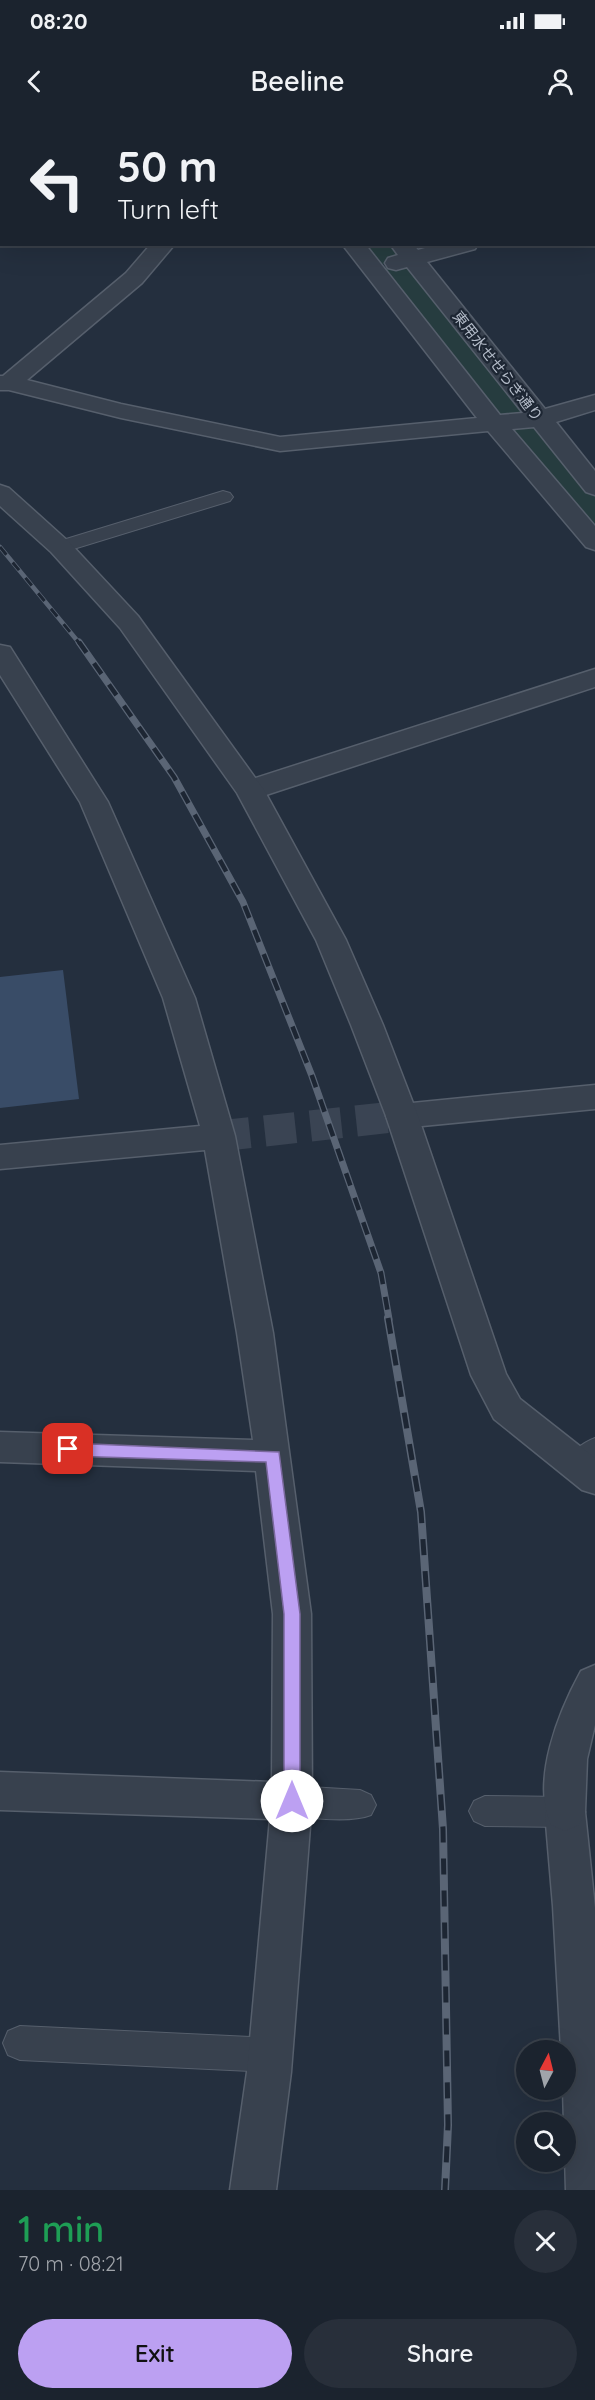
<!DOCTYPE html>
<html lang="en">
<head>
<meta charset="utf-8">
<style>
  :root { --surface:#1b232e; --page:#282f3a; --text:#f1f3f6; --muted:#a0a4aa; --line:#39404a; --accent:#bca0f2 }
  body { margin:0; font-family:Quicksand,"Noto Sans JP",sans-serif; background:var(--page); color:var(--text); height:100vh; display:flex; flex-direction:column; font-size:22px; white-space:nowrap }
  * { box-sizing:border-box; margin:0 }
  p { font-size:20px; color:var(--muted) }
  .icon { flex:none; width:33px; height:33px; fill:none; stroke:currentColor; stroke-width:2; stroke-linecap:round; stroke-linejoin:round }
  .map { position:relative; height:2070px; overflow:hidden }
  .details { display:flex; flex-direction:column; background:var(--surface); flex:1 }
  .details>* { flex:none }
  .top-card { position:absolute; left:0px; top:0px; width:596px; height:126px; box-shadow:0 6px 24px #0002,0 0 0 2px var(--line); background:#1b232e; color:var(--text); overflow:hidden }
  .needle { width:39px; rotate:7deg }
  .controls { position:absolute; left:516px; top:1920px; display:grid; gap:12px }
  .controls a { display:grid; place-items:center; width:60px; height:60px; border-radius:50%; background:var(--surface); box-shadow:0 6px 24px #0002,0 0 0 2px var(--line); font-size:30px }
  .pin { position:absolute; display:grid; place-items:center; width:51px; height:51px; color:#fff; margin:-26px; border-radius:12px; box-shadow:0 3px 9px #0006 }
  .me { position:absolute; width:66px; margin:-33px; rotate:0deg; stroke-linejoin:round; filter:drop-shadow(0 0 4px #0008) }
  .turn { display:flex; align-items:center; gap:21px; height:126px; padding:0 18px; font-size:27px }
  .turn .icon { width:78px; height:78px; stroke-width:2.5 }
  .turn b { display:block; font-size:42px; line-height:51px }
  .round { display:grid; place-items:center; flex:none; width:63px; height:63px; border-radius:32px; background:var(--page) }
  .overview { display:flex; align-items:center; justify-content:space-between; height:102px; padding:0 18px }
  h1 { font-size:36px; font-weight:600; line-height:45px; color:#1e9e55 }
  .button { display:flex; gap:12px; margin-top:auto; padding:12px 18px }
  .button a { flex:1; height:69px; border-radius:36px; background:var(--accent); color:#111; font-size:24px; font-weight:600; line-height:69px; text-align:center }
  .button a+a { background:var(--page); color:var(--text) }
  .status { display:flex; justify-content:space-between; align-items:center; height:42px; padding:0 30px; background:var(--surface); direction:ltr }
  .status svg { height:16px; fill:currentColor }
  header { display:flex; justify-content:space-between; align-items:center; height:78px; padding:0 18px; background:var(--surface); font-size:27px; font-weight:600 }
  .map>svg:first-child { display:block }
</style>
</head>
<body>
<div class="status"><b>08:20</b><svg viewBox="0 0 49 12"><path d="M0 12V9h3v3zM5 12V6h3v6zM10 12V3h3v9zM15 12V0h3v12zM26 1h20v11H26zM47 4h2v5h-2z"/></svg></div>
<header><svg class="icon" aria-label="back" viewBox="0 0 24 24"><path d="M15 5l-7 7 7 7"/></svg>Beeline<svg class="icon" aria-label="person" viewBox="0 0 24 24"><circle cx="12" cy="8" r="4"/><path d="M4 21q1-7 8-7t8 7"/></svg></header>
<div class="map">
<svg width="595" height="2070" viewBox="0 0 595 2070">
  <rect width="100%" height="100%" fill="#242f3e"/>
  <g fill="#263c3f">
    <path d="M362,125H397L410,138L380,145Z"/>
    <path d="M413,141L534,297L501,298L382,148Z"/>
    <path d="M536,300L595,367V406L504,301Z"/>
  </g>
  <path fill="#394c67" d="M63,850L79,979L0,988V857Z"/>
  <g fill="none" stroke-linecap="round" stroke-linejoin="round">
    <path stroke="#3a4453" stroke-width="31" stroke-dasharray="31 15" stroke-linecap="butt" d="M219,1016L402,996"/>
    <g stroke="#565f6c" stroke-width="2">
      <g id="service">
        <path d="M223,371L230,373L233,377L230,381L67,431H53L50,427L53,423Z"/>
        <path d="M595,1318V1348C586,1356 580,1357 569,1353L565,1345C571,1332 582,1323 595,1318Z"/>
        <path d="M292,1666L360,1670L371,1675L376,1685L371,1695C351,1703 301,1699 281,1691L276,1681L281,1671Z"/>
        <path d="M485,1676L565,1677L576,1682L581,1692L576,1702L565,1707L485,1706L474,1701L469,1691L474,1681Z"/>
        <path d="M20,1906L271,1918L283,1923L288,1935L283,1947L271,1952L20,1940L8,1935L3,1923L8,1911Z"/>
      </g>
    </g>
    <g stroke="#565f6c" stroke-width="3">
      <g id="minor">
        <path d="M235,0H255L256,2H235Z"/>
        <path d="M275,0H295L296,2H275Z"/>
        <path d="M306,0H331L305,2Z"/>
        <rect x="594" y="82" width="1" height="14"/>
        <path d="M151,124H175L142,163L27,260L121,284L280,317L477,298L342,124H365L500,295L523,293L407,147L396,150L388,148L385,143L388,138L398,135L390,124H413L418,130L439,124H478L475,129L427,142L545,289L595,275V290L556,302L595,351V375L586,372L534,307L512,309L595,406V430L586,427L488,311L280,331L121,298L9,270H0V256H3L126,153Z"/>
        <path d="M0,525L10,527L108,682L195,878L235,1016L273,1213L311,1494L312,1681L291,1952L276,2070H230L247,1952L270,1699L0,1690V1652L272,1662L273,1494L256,1351L0,1342V1312L253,1320L237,1213L205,1030L0,1049V1025L200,1006L163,878L80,682L0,555Z"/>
        <path d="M595,549V567L260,677L250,679L240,677L236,670L240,663Z"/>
        <path d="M595,965V989L402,1008L390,1005L386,996L390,987L402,984Z"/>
        <path d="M565,1673L579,1679L585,1692L595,1788V2070H566L563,1970H566V1930H561L553,1786L545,1692L551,1679Z"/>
      </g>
    </g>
    <g stroke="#565f6c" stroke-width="3">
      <g id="tertiary">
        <path d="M0,365L9,368L69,422L138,496L264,670L346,820L383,905L418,996L506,1254L520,1279L595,1338V1374L582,1370L494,1299L471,1255L386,996L351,905L316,820L237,673L120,508L51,432L0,386Z"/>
        <path d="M595,1545V1605L587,1639L585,1692L579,1705L565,1711L551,1705C531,1660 559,1591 581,1551Z"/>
      </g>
    </g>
    <use href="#service" fill="#38414e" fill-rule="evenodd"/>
    <use href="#minor" fill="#38414e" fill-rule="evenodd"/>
    <use href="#tertiary" fill="#38414e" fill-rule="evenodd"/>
    <g stroke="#5a6575" stroke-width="4.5">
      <path id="rail-far2" d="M0,427L80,524"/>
    </g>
    <g stroke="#5a6575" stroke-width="7">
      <path id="rail-far1" d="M79,522L174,657L243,782L312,956L381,1153L389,1199"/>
    </g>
    <g stroke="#5a6575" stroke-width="8">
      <path id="rail" d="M388,1198L421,1392L443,1709L448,2005L445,2070"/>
    </g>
    <use href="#rail-far2" stroke="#1d2633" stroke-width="3" stroke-dasharray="10" stroke-linecap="butt"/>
    <use href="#rail-far1" stroke="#1d2633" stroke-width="4.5" stroke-dasharray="13" stroke-linecap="butt"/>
    <use href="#rail" stroke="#1d2633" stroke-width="5" stroke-dasharray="16" stroke-linecap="butt"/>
  </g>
  <path fill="#bca0f2" stroke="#7a689d" stroke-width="1.5" d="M68,1323L279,1332L300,1494V1681L298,1686L292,1689L286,1686L284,1681V1494L266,1342L68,1336L63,1334L61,1329L63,1325Z"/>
  <g text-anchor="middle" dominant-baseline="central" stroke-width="4.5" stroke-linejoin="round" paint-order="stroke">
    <g font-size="15" fill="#b4bcc9" stroke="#1d2633">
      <text transform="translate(498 246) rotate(52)">東用水せせらぎ通り</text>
    </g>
  </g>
</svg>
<div class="controls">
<a><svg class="needle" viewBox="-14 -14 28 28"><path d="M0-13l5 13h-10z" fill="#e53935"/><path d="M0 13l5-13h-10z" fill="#a0a4aa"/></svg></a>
<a><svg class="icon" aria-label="search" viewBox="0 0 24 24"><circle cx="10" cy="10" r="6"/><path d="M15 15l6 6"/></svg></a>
</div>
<div class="pin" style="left:68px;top:1329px;background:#d93025"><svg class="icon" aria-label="arrive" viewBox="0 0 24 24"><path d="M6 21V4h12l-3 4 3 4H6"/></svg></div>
<svg class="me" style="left:292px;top:1681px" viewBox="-20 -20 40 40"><circle r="19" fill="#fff"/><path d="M0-13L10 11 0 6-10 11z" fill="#bca0f2"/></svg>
<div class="top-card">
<div class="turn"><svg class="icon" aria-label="left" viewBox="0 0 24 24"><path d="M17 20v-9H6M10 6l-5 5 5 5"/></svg><div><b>50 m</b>Turn left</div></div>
</div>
</div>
<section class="details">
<div class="overview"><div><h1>1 min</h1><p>70 m · 08:21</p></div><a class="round"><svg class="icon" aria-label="close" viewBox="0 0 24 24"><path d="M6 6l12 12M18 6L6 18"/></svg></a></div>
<div class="button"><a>Exit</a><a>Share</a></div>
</section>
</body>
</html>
